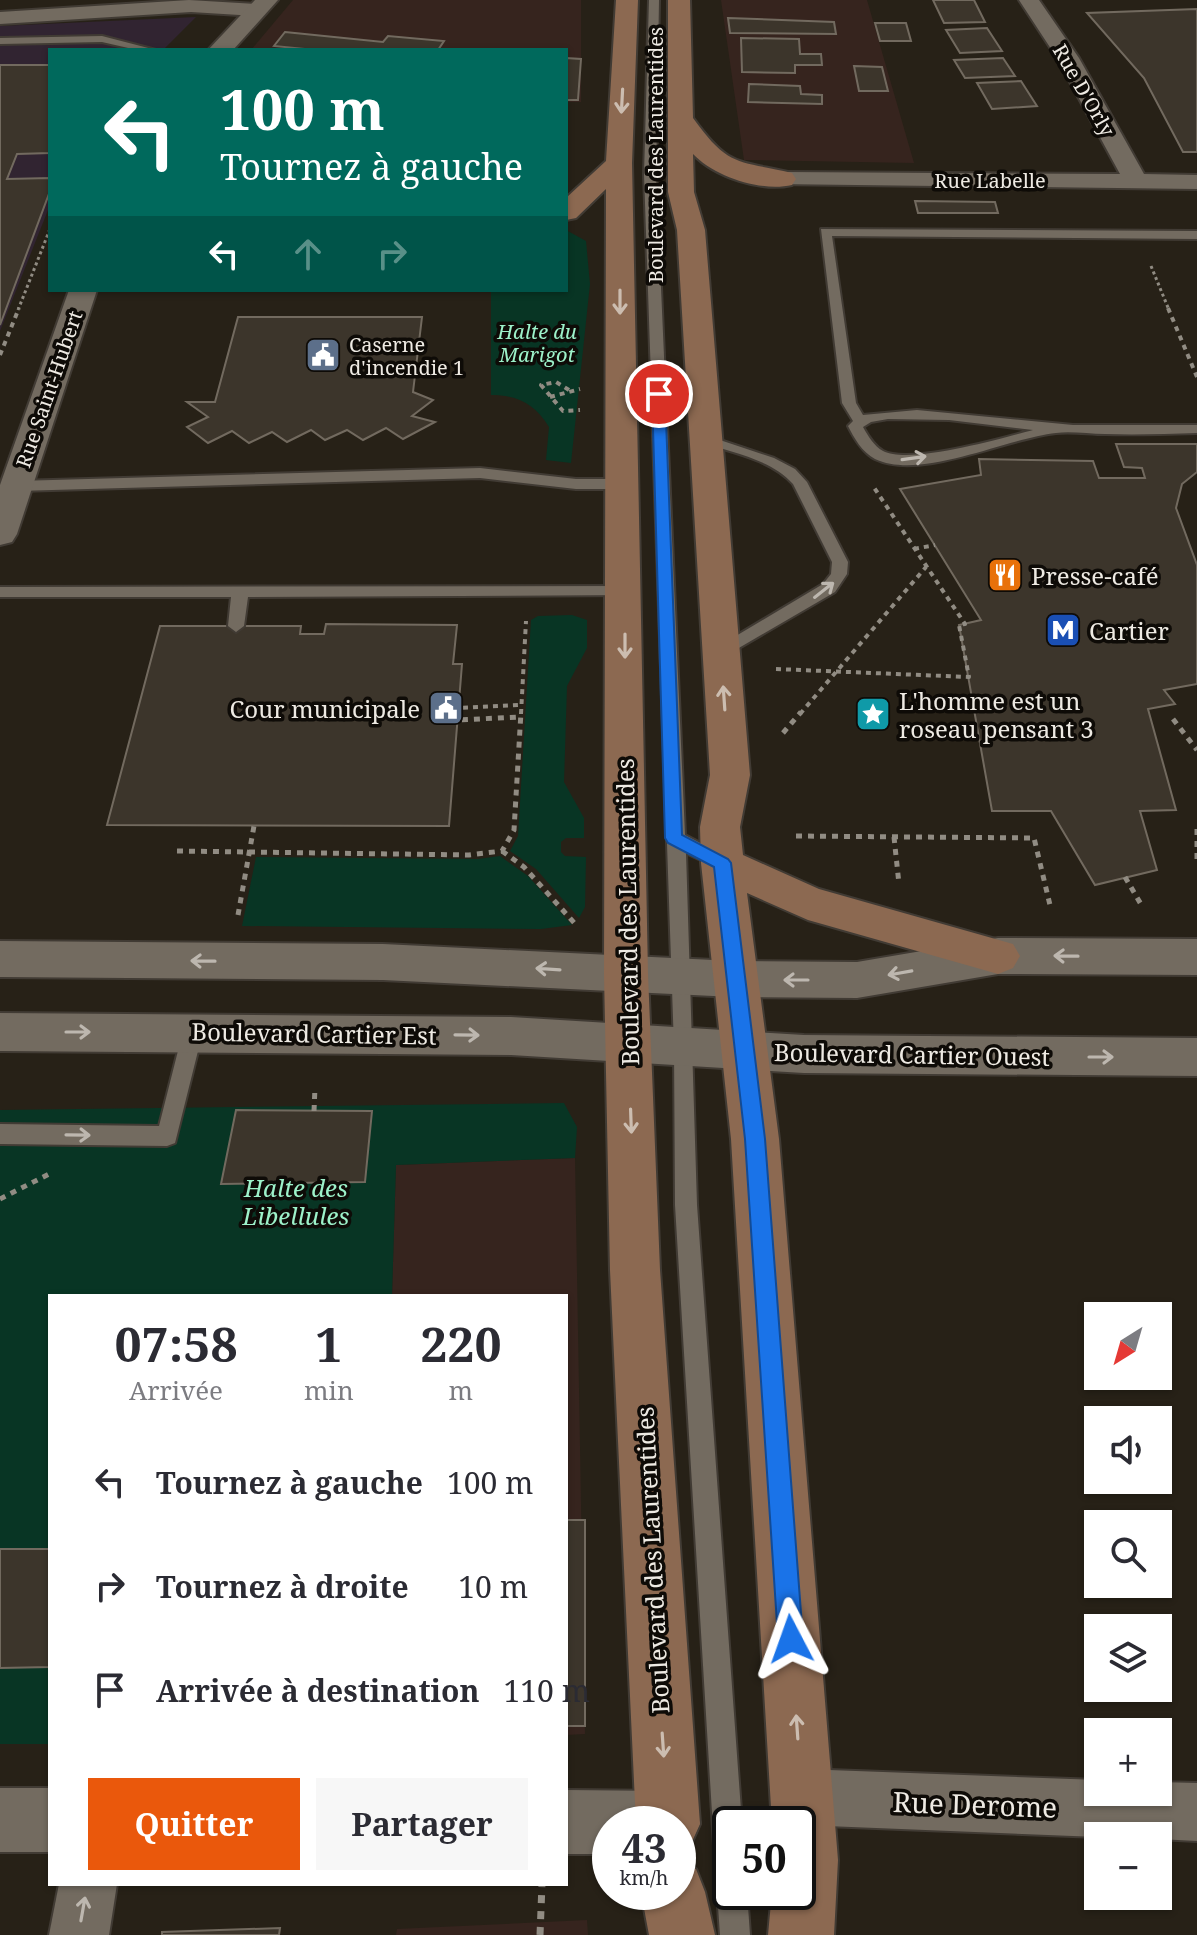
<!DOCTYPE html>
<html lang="fr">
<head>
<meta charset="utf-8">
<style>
  :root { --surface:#fff; --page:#f7f7f7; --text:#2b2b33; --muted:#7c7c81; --accent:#ea580c }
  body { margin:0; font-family:"Noto Serif",serif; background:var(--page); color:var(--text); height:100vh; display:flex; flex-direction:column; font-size:30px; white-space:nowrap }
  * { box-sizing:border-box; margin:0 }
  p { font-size:26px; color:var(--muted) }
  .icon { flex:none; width:44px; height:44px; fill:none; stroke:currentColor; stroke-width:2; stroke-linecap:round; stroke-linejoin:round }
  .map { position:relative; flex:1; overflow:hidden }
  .drawer { position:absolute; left:48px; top:1294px; width:520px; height:592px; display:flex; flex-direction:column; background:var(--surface); border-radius:0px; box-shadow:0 2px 6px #0004 }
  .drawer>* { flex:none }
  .top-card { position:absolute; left:48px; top:48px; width:520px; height:244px; border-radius:0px; box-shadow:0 2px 6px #0004; background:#00695c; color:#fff; overflow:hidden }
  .needle { width:52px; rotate:217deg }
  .controls { position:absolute; left:1084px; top:1302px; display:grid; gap:16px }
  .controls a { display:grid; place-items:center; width:88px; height:88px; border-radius:0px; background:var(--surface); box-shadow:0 2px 6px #0004; font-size:40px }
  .speed { position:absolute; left:592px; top:1806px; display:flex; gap:16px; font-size:40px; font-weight:700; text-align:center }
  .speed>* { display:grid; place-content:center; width:104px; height:104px; border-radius:50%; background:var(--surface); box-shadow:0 2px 6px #0004; line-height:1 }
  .speed small { font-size:20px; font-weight:400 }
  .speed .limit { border:4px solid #111; border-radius:12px; background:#fff; color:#111 }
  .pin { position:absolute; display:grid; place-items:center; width:68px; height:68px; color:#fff; margin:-34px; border:4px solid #fff; border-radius:50%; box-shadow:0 2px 8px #0007 }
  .me { position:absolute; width:88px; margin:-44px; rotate:356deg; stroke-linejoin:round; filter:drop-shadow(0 0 6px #0008) }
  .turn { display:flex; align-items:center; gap:28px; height:168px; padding:0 40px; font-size:36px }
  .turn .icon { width:104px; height:104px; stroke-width:2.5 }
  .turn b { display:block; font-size:56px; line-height:68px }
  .lanes { display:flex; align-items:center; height:76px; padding:0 40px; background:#0003; justify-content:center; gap:40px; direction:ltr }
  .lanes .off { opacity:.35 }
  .eta { display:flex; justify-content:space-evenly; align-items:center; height:136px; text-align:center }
  .eta b { font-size:48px; font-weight:700; line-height:56px }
  .action { display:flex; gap:16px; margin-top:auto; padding:16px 40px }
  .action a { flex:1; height:92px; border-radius:0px; background:var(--accent); color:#fff; font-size:32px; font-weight:700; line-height:92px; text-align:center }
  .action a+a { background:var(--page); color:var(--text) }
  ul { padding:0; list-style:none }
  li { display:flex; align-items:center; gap:24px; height:104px; padding:0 40px }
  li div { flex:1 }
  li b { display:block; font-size:30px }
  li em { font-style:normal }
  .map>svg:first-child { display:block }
</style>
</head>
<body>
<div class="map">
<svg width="1197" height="1935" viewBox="0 0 1197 1935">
  <rect width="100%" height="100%" fill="#272117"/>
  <g fill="#36241e">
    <path d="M293,0H581V102H566V50H251Z"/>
    <path d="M721,0H867L914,163L744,160Z"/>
    <path d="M575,1158L585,1734L566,1735V1296H392L396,1165Z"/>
    <path d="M587,1920L588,1935H396L397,1929Z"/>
  </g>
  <path fill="#312431" d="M196,17L163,50H50V205L0,331V26Z"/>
  <g fill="#083524">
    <path d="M566,230L586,241L590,284L571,463L546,460L549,427C535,404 518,395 491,395V290H566Z"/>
    <path d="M572,615L587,620V648L567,686L564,782L584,818V838H566L561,842V852L565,856L586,857L585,907L579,918L536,869L510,851L518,836L531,620L538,616Z"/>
    <path d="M500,856L528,876L572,925L541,929L242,926L256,857L478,859Z"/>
    <path d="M564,1103L577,1127L575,1158L396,1165L392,1296H50V1744H0V1110Z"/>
  </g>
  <g fill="#3c352b" stroke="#726a5f" stroke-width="2">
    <path d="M933,0H974L985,22L944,23Z"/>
    <path d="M1197,9V152H1183L1144,78L1087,13Z"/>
    <path d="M728,18L834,22L836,34L730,33Z"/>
    <path d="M875,23H906L911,41H880Z"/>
    <path d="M987,28L1002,51L960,53L946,30Z"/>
    <path d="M285,32L383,42L388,36L444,41L438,50H315L274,46Z"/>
    <path d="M741,38L799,39L800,54H821L822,65H795V73L742,72Z"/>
    <path d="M566,58L581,59L578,100H566Z"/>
    <path d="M1003,58L1015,76L965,78L954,60Z"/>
    <path d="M0,65H50V153L17,154L7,179L50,178V191L0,325Z"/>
    <path d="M854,66L882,67L888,91H859Z"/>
    <path d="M1021,81L1037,106L992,109L977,83Z"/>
    <path d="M749,84L800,86L801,94L822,95V104L748,102Z"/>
    <path d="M915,201L995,202L998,213H918Z"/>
    <path d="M238,317H422L413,392L433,400L412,416L435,422L403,439L386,428L363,440L347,430L325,440L311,430L287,442L272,432L249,443L232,431L208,443L187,427L208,417L187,402H215Z"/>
    <path d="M1116,444H1197V472L1182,484L1176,508L1197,565V684L1164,690L1175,704L1148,709L1176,810L1140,811L1157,870L1095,885L1051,811H992L959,625L981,620L900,489L981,475L979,459L1093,461L1099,478H1145L1142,468L1124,467Z"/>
    <path d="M326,624L457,625L453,664H462L449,826L107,825L160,626H301L300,634H324Z"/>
    <path d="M236,1110L372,1111L365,1182L221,1184Z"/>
    <rect x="566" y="1520" width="19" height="206"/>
    <path d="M0,1549H50V1667L0,1668Z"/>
    <path d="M280,1928L279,1935H162V1932Z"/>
  </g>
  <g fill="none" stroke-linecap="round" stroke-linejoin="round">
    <g stroke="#413b34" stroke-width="4">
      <g id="service">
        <path d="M649,0H659L656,174L685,835L729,858L731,863L722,870L686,853L697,1205L742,1824H730V1877L720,1872L715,1862L675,1205L674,1047L644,174Z"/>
        <path d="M102,36L156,50H137L102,42L0,44V38Z"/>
        <path d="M821,229L1197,231V239L832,236L856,403L863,415L917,410L1073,425H1197V433C1166,434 1135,435 1105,434C1089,434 1071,431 1056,433C1007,438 921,481 875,459C862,452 854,438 848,426L853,421L842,403ZM888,419L949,420L1033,430C1002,438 910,465 883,451C874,446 868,436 863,427L871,422Z"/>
        <path d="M705,435L774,458L795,469L807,482L848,562L847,574L835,592L720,659L714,657L712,653L714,649L823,584L831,574L832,562L793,484C771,459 730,452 700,442V436Z"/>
        <path d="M480,468L576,479H621L629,484L621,489H576L480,478L17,491L9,486L17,481Z"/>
        <path d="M625,586L633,591L631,595L248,597L244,626L236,632L228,626L231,597H0V587Z"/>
        <path d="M193,1022L200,1025L203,1031L175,1143L167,1146L0,1144V1124L159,1126L183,1031L186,1025Z"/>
        <path d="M730,1878V1892H747L750,1935H720L717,1892L722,1882Z"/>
      </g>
    </g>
    <g stroke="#413b34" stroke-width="4">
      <g id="minor">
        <path d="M189,0L258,4L268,10L258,16L191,12L0,24V12Z"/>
        <path d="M1019,0H1039L1079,58L1144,174L1197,175V189L775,184L771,179L775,174L783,172L1120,174L1057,58Z"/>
        <path d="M802,1769L1098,1780V1792H1158V1782L1197,1783V1841L1158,1839V1836L1098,1837L802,1825L782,1817L774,1797L782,1777Z"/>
        <path d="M59,1884H117L109,1935H49Z"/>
      </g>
    </g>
    <g stroke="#413b34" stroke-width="4">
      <g id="tertiary">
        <path d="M255,0H278L233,50H208Z"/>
        <path d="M69,290H97L17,534L12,542L0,545V485Z"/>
        <path d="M998,938L1197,939V975L998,974L857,998L734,997L383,980L0,977V941L383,944L734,961L857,962Z"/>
        <path d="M0,1013L511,1017L804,1035L1197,1038V1076L804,1073L511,1055L0,1051Z"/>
        <rect x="0" y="1788" width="50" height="64"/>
        <path d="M566,1790L668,1791L690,1801L700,1823L690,1845L678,1850V1824H610V1854H566Z"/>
      </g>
    </g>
    <g stroke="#413b34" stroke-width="4">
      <g id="secondary">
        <path d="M616,0H638L632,163L648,974L660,1270L700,1824L690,1846L678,1851V1824H636L610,1270L604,974L606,189L576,218L566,220V198L606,161Z"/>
        <path d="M668,0H690L693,118C729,168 737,160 792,173L796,179L792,185C761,192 715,177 693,154L694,192L705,230L750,775L740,827L743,855L819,889L1013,944L1020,956L1013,968L998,974L808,920L747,893L779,1139L838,1860L834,1935H768L772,1892H798V1824H772L731,1139L701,863L700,827L710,775L677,230L668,192Z"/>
        <path d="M678,1862L696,1869L705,1892L715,1935H649L641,1892H678Z"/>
      </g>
    </g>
    <g stroke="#918c83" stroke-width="3" stroke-dasharray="3 3" stroke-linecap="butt">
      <path d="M1151,266L1169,310"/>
      <path d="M18,310L50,229"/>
    </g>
    <g stroke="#918c83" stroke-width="4" stroke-dasharray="5 5" stroke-linecap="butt">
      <path d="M1168,308L1197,377"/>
      <path d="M0,355L19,308"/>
      <path d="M569,390L556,382L541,385L563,411L580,410"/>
      <path d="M550,397L580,389"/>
      <path d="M914,549L935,545"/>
      <path d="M776,669L969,677L959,625L965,624L873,486"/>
      <path d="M459,714V708L520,705"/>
      <path d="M521,714L526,621"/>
      <path d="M800,714L926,567"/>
    </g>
    <g stroke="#918c83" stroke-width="5" stroke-dasharray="6 6" stroke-linecap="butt">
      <path d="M459,712L458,720L519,717"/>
      <path d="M1173,719L1197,750"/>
      <path d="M783,733L801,712"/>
      <path d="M1197,829V859"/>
      <path d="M796,836L1034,838L1050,905"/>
      <path d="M894,837L899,884"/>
      <path d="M177,851L469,855L502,851L514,830L521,712"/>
      <path d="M502,851L524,867L577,926"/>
      <path d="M1125,877L1142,906"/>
      <path d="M238,915L254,826"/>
      <path d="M314,1111L315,1087"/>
      <path d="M0,1199L49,1174"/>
    </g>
    <path stroke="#918c83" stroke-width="7" stroke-dasharray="8 8" stroke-linecap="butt" d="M540,1935L542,1884"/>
    <use href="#service" fill="#736b60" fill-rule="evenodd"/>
    <use href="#minor" fill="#736b60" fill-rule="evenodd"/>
    <use href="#tertiary" fill="#736b60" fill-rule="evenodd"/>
    <use href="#secondary" fill="#8c6951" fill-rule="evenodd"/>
  </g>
  <defs><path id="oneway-shaft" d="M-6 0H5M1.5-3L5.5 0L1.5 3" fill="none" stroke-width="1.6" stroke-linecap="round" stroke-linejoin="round" transform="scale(2)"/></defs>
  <g stroke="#ccbdb0">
    <use href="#oneway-shaft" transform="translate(622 101) rotate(93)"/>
    <use href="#oneway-shaft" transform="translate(620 302) rotate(90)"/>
    <use href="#oneway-shaft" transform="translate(625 646) rotate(90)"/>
    <use href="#oneway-shaft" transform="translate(724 698) rotate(-94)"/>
    <use href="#oneway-shaft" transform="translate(631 1121) rotate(88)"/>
    <use href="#oneway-shaft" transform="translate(797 1727) rotate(-94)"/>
    <use href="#oneway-shaft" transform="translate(663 1745) rotate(86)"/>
  </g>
  <g stroke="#bdb7af">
    <use href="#oneway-shaft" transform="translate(914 458) rotate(-8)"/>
    <use href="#oneway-shaft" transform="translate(824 590) rotate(-38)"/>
    <use href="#oneway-shaft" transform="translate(1066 956) rotate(-179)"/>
    <use href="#oneway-shaft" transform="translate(203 961) rotate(-179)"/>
    <use href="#oneway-shaft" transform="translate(548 969) rotate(-176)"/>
    <use href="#oneway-shaft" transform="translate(900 973) rotate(170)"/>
    <use href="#oneway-shaft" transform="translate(796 980) rotate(-180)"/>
    <use href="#oneway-shaft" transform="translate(78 1032)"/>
    <use href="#oneway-shaft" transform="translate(467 1035) rotate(1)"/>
    <use href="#oneway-shaft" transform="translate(1101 1057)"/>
    <use href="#oneway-shaft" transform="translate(78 1135) rotate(1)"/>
    <use href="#oneway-shaft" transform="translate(83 1909) rotate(-80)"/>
  </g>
  <path fill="#1a73e8" stroke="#114b97" stroke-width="2" d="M659,390L665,394L682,835L728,859L731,863L765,1139L803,1639L799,1648L791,1652L782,1648L778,1639L745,1139L714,867L668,843L665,838L652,394Z"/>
  <defs>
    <g id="civic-square" transform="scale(1.8)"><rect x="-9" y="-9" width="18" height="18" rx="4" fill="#5c6f8a" stroke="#0e0b07"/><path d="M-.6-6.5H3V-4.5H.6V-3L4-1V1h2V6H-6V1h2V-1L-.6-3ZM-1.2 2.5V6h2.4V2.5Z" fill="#fff"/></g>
    <g id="restaurant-square" transform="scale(1.8)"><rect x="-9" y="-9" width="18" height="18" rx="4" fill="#e8710a" stroke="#0e0b07"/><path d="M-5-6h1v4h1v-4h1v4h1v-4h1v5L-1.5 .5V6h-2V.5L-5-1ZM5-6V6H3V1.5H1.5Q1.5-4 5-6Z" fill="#fff"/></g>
    <g id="metro-square" transform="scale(1.8)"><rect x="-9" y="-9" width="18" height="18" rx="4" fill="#1a4fb4" stroke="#0e0b07"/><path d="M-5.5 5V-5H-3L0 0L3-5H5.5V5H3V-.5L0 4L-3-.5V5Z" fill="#fff"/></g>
    <g id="sight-square" transform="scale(1.8)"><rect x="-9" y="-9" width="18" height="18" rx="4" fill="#0f9aa8" stroke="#0e0b07"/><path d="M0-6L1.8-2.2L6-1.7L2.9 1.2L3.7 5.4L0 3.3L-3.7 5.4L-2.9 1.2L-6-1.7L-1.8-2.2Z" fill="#fff"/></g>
  </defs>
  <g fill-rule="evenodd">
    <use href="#civic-square" x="323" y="355"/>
    <use href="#restaurant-square" x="1005" y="575"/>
    <use href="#metro-square" x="1063" y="630"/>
    <use href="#civic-square" x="446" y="708"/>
    <use href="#sight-square" x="873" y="714"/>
  </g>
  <g text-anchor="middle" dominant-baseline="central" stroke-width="7" stroke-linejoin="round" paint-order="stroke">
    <g font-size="20" fill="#eeeae3" stroke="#0e0b07">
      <text transform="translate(1084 90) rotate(60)">Rue D'Orly</text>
      <text transform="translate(655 155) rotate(-90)">Boulevard des Laurentides</text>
      <text x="990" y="180">Rue Labelle</text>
      <text transform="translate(49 389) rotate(-71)">Rue Saint-Hubert</text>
    </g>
    <g font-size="20" font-style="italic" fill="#9df2ca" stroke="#0e0b07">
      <text x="537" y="331">Halte du<tspan x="537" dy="23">Marigot</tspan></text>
    </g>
    <g font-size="20" fill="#eeeae3" stroke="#0e0b07" text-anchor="start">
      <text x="349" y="344">Caserne<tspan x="349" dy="23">d'incendie 1</tspan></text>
    </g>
    <g font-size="24" fill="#eeeae3" stroke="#0e0b07" text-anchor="start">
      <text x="1031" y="575">Presse-café</text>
      <text x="1089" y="630">Cartier</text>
      <text x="899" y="700">L'homme est un<tspan x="899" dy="28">roseau pensant 3</tspan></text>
      <text x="420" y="708" text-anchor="end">Cour municipale</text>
    </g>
    <g font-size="24" fill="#eeeae3" stroke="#0e0b07">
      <text transform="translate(627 912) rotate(-91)">Boulevard des Laurentides</text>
      <text transform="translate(314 1033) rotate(1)">Boulevard Cartier Est</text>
      <text transform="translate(912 1054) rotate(1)">Boulevard Cartier Ouest</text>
      <text transform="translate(652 1560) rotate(-93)">Boulevard des Laurentides</text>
    </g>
    <g font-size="24" font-style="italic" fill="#9df2ca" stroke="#0e0b07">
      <text x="296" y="1187">Halte des<tspan x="296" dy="28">Libellules</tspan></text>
    </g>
    <g font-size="28" fill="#eeeae3" stroke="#0e0b07">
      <text transform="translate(975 1804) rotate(2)">Rue Derome</text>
    </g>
  </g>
</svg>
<div class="controls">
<a><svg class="needle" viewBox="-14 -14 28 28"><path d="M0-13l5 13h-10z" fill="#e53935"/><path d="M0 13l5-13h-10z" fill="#7c7c81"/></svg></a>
<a><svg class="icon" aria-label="sound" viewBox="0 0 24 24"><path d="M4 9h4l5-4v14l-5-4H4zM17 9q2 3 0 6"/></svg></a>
<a><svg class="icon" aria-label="search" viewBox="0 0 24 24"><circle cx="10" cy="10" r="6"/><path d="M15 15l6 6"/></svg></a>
<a><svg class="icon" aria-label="layers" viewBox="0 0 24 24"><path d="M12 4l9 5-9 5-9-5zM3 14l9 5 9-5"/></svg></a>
<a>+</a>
<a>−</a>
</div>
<div class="speed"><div>43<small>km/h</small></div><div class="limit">50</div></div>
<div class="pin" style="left:659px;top:394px;background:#d93025"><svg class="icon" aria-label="arrive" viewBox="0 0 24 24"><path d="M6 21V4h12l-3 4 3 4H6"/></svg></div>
<svg class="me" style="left:791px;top:1639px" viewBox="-20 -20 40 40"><path d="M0-17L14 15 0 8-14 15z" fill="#1a73e8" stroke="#fff" stroke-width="4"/></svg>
<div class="top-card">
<div class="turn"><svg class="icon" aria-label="left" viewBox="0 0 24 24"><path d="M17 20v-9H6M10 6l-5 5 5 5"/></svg><div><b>100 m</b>Tournez à gauche</div></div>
<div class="lanes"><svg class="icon" aria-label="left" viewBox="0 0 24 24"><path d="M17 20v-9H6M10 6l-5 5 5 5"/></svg><svg class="icon off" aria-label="ahead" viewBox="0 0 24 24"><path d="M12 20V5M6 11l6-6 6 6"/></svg><svg class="icon off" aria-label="right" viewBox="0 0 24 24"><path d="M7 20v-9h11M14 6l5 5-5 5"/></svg></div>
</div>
<section class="drawer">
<div class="eta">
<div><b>07:58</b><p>Arrivée</p></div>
<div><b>1</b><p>min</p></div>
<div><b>220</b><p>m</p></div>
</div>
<ul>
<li><svg class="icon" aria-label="left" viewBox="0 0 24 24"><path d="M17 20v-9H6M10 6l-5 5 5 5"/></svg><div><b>Tournez à gauche</b></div><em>100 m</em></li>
<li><svg class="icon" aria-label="right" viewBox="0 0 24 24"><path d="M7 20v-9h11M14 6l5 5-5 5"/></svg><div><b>Tournez à droite</b></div><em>10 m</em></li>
<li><svg class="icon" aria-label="arrive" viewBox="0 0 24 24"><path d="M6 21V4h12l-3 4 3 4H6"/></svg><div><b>Arrivée à destination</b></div><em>110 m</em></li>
</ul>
<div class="action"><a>Quitter</a><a>Partager</a></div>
</section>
</div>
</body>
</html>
